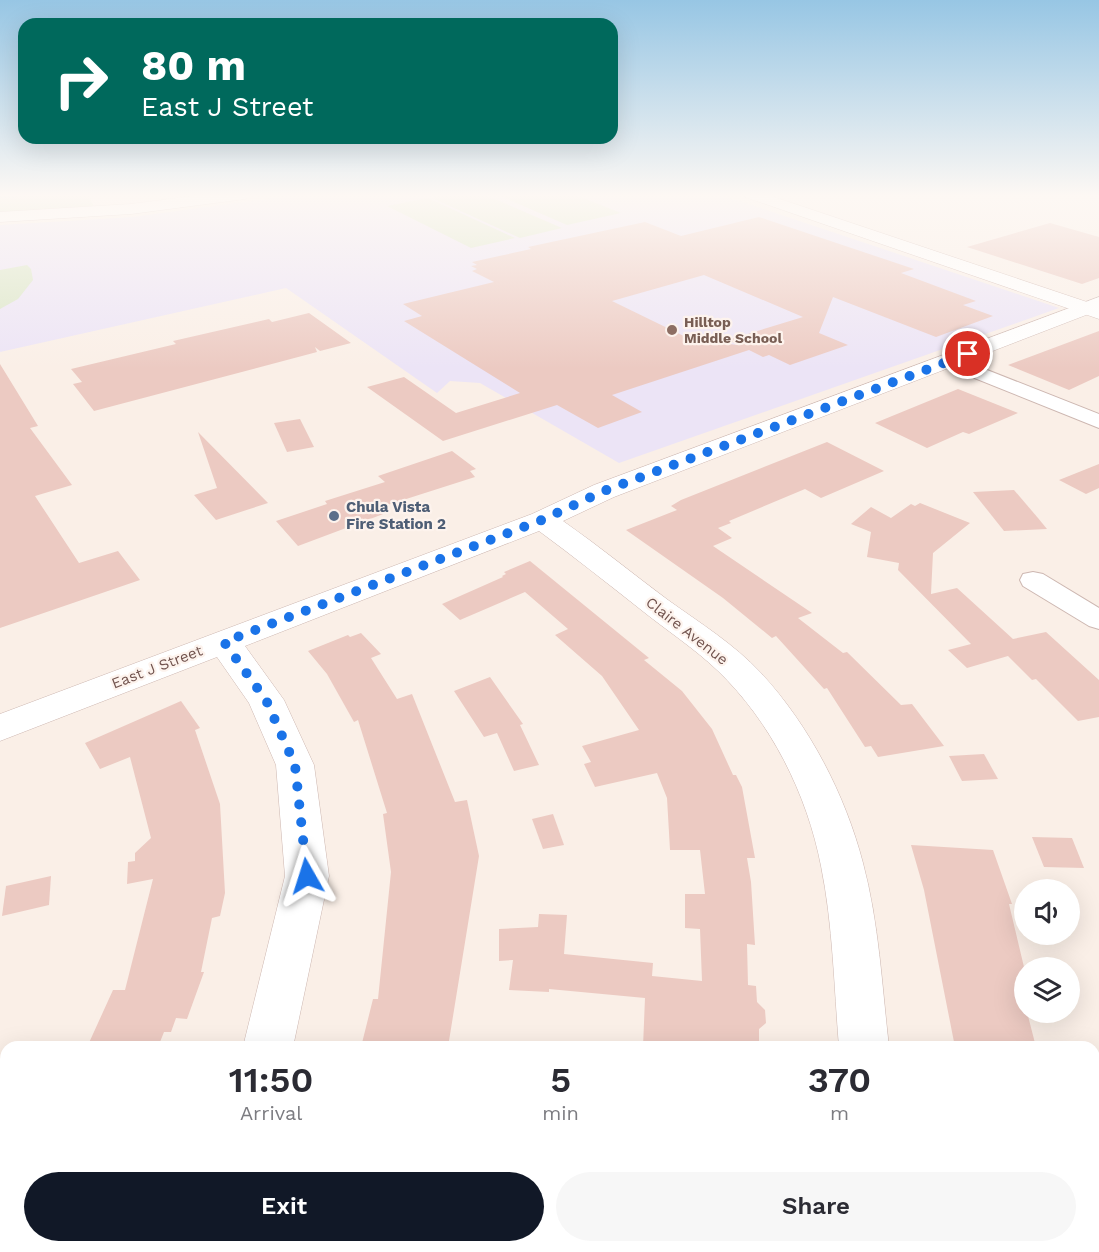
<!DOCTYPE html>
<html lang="en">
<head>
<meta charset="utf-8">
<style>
  :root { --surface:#fff; --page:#f7f7f7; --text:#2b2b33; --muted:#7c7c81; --accent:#111827 }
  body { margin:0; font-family:"Work Sans",sans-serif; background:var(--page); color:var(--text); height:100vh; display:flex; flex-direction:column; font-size:22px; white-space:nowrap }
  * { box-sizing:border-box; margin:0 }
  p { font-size:20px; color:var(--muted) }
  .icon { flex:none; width:33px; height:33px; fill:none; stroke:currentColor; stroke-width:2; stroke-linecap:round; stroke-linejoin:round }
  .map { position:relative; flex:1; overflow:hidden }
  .panel { position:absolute; left:0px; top:1041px; width:1100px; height:212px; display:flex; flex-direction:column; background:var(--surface); border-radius:18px 18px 0 0; box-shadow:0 6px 24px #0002 }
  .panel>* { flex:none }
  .top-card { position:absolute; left:18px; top:18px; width:600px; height:126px; border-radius:18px; box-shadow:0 6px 24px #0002; background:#00695c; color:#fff; overflow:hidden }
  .fabs { position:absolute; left:1014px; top:879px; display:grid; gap:12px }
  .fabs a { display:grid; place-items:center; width:66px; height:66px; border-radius:50%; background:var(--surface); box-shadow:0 6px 24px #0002; font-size:30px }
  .pin { position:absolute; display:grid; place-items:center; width:51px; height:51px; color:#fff; margin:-26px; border:3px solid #fff; border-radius:50%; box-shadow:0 2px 6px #0007 }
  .me { position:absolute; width:66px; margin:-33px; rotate:354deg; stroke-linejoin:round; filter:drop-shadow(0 0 4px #0008) }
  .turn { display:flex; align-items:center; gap:21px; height:126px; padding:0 24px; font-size:27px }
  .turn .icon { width:78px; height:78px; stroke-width:2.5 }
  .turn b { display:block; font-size:42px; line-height:51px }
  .eta { display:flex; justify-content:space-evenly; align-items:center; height:102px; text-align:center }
  .eta b { font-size:36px; font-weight:600; line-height:42px }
  .primary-button { display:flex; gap:12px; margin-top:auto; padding:12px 24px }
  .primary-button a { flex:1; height:69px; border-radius:36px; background:var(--accent); color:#fff; font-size:24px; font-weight:600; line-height:69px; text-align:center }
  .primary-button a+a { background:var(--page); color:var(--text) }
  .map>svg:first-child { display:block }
</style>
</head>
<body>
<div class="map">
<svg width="1099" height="1252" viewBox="0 0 1099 1252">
  <rect width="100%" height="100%" fill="#faefe7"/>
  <path fill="#ece4f6" d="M303,194H713L740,201L1059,308L619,463L480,383L450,381L437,393L286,288L0,352V225L133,217Z"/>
  <g fill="#dae6c7">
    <path d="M0,194H101L89,196L94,207L0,212Z"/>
    <path d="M450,194H483L562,228L520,238L432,198Z"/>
    <path d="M496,194H573L621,213L567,225Z"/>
    <path d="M428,198L515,238L471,248L387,206Z"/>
    <path d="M27,265L31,269L33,280L18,299L0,309V270Z"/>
  </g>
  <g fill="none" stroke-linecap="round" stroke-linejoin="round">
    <path fill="#a5d2d0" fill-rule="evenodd" d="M48,194H83L0,198V196Z"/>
  </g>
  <g fill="#eccac2" fill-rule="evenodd">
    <path d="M759,217L914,269L901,273L976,301L963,305L993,316L936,337L833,297L819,333L848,345L790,365L769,355L763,357L749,350L612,395L642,412L598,428L557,405L443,441L367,387L404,377L456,413L520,393L404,321L422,316L403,304L494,282L472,271L477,269L471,266L477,265L472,262L531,249L528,247L645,222L681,236ZM704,275L803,317L728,340L738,345L692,340L612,301Z"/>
    <path d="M1050,223L1099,237V278L1082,284L967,247Z"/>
    <path d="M309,313L351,343L320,351L315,347L317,352L94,411L73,384L82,382L71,369L176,344L173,341L269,319L272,322Z"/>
    <path d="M1099,331V376L1069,390L1008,365Z"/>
    <path d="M0,364L38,426L30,428L72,485L35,496L79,563L118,551L140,580L0,628Z"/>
    <path d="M958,389L1018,413L969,434L963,432L927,448L875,423Z"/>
    <path d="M300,419L314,447L287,452L274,423Z"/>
    <path d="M198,432L268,503L216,520L194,495L217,488Z"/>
    <path d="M827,442L884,471L821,498L805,489L729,521L731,523L718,528L732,538L713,546L812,613L798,618L843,653L847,652L901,705L912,704L944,746L878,757L871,746L865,747L827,688L824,689L776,636L772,638L723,598L626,530L677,510L671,506L681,500Z"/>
    <path d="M452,451L476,469L470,471L475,477L378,508L386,513L298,546L276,521L327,504L325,501L385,482L378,476Z"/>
    <path d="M1099,464V488L1086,494L1059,480Z"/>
    <path d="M1014,490L1038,518L1047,529L1004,531L973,492Z"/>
    <path d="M920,503L970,523L933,553L931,594L957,588L1013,639L1046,632L1099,680V717L1078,721L1036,679L1032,680L1008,656L967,668L948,650L971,644L898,570L899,563L867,557L871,532L851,524L871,507L891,518L911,504L915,506Z"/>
    <path d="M530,561L649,658L644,660L682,691L712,729L733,775H736L742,787L755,858H747L751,882L755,945L747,944L748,985L756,986L757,1002L765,1010L766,1023L759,1029V1041H751V1047H643L645,998L549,989V992L509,990L513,960L499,961V929L538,927L539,914L567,915L564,954L653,963L652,976L702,981L700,929L685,928V894H705L700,850H670L667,798L657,773L595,787L584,764L591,762L582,746L639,730L602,676L555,635L568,629L525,592L460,620L442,604L503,577L502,576L506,574L504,572Z"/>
    <path d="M361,633L381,654L371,658L397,699L412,694L455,802L467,800L479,856L448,1047H361L373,999H378L391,872L383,814L387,813L358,720L354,722L327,674L308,651L348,635L350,637Z"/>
    <path d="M490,677L523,724L520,725L539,765L514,771L497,733L484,737L454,691Z"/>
    <path d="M181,701L200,728L195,730L220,804L225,893L220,916L212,918L201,972H204L187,1019L176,1018L171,1032H164L158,1047L88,1045L113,990H125L153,879L127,884L128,862L135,861V853L151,838L130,757L100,769L85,743Z"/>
    <path d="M984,754L998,779L962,781L949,756Z"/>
    <path d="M553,814L564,845L543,849L532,819Z"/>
    <path d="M1032,837L1072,838L1084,868L1044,867Z"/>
    <path d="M911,845L993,850L1012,904H1009L1024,967V1012H1027L1036,1047H955L924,890Z"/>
    <path d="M51,876L49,905L2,916L6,886Z"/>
  </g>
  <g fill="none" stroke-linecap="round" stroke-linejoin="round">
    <g stroke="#cdb7b1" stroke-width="2">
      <g id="minor">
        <path d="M949,355L1099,414V428L942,365L939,361L942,357Z"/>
        <path d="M1033,572L1043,574L1099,608V629L1089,626L1023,586L1020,580L1023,574Z"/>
      </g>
    </g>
    <g stroke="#cdb7b1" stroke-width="1">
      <g id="tertiary">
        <path d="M209,194H253L245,199L131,214L0,222V212L131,204Z"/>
        <path d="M1099,297V310L614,497L563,521C599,546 633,574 668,600C700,623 734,644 761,673C809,725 845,794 863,863C879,923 882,986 889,1047H839C834,987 833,925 821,866C807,794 771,722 718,671C694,648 666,630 640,609C607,583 573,556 539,531L245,646L284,700L314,765L329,876L293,1047H243L285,876L276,765L249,703L217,657L0,741V714L532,514L594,485Z"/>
        <path d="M167,1246H225L224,1252H166Z"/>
        <path d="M870,1246H928L929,1252H871Z"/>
      </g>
    </g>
    <g stroke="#cfb6af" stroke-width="1">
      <path id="secondary" d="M742,194H765L1099,306V319L745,197Z"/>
    </g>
    <use href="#minor" fill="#fff" fill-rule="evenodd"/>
    <use href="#tertiary" fill="#fff" fill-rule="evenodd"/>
    <use href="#secondary" fill="#fff" fill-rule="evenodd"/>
  </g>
  <linearGradient id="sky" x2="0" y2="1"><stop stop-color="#97c6e4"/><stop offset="0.53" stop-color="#fdf8f4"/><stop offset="1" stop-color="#fdf8f4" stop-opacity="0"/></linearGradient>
  <rect width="1099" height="369" fill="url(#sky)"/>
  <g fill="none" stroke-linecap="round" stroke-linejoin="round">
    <path stroke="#1a73e8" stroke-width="10" stroke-dasharray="0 18" d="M307,876L295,765L266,700L224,642L542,520L604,491L968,354"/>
  </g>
  <circle fill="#8d6e63" stroke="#fdf3ed" stroke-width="2" cx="672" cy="330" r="6"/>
  <circle fill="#5c6f8a" stroke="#fdf3ed" stroke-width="2" cx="334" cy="516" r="6"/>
  <g text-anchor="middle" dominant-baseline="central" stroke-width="4.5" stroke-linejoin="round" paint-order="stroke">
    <g font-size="14" font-weight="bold" fill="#785e54" stroke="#fdf3ed" text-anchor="start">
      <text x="684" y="322">Hilltop<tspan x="684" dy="16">Middle School</tspan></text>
    </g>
    <g font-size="15" font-weight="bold" fill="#4e5e75" stroke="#fdf3ed" text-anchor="start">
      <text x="346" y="507">Chula Vista<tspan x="346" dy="17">Fire Station 2</tspan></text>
    </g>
    <g font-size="15" fill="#71534e" stroke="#fdf3ed">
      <text transform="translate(687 631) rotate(38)">Claire Avenue</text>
      <text transform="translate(157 667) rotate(-21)">East J Street</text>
    </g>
  </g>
</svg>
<div class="fabs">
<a><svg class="icon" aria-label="sound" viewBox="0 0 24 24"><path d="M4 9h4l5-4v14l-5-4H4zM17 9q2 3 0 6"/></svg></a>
<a><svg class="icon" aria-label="layers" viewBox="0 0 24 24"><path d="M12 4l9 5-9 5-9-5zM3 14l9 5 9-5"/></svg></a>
</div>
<div class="pin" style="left:968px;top:354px;background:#d93025"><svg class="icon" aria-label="arrive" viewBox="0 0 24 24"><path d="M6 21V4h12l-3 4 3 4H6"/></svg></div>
<svg class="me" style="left:307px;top:876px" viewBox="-20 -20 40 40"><path d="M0-17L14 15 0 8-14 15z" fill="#1a73e8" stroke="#fff" stroke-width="4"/></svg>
<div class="top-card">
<div class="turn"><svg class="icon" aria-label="right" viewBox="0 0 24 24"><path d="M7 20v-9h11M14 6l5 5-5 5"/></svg><div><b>80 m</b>East J Street</div></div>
</div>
<section class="panel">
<div class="eta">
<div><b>11:50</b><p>Arrival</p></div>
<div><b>5</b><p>min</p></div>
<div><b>370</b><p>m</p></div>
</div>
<div class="primary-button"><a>Exit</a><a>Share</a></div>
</section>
</div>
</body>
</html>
